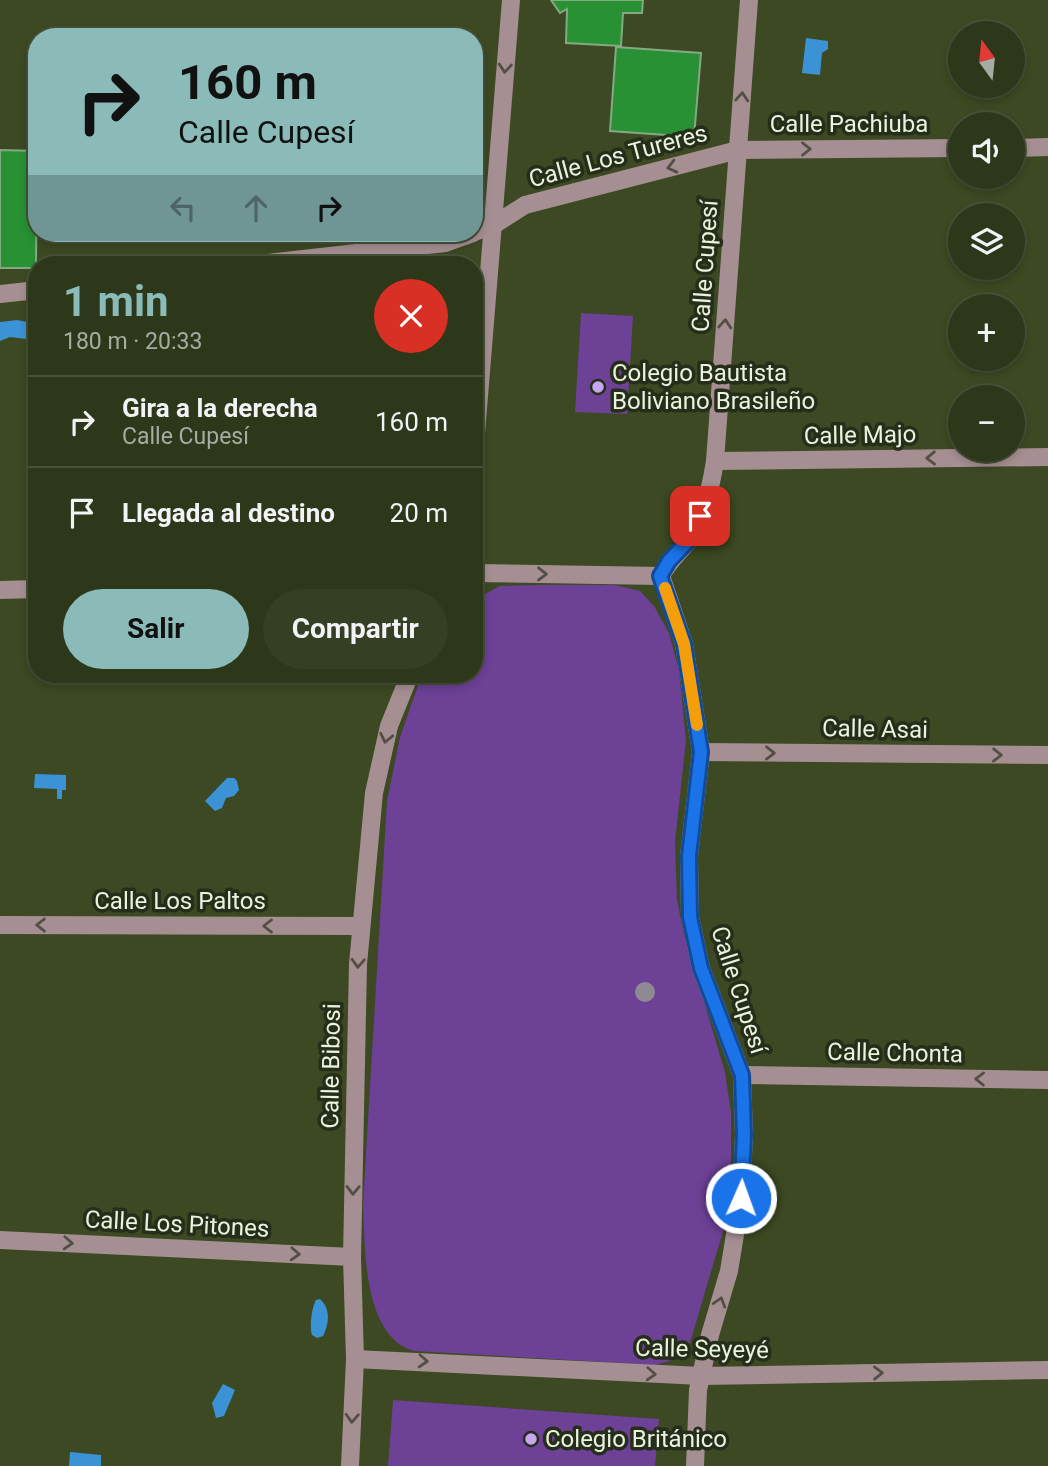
<!DOCTYPE html>
<html lang="es">
<head>
<meta charset="utf-8">
<style>
  :root { --surface:#2d371a; --page:#353f23; --text:#f1f3f6; --muted:#a7aca2; --line:#485139; --accent:#8bbbb9 }
  body { margin:0; font-family:Roboto,sans-serif; background:var(--page); color:var(--text); height:100vh; display:flex; flex-direction:column; font-size:26px; white-space:nowrap }
  * { box-sizing:border-box; margin:0 }
  p { font-size:23px; color:var(--muted) }
  .icon { flex:none; width:38px; height:38px; fill:none; stroke:currentColor; stroke-width:2; stroke-linecap:round; stroke-linejoin:round }
  .map { position:relative; flex:1; overflow:hidden }
  .sheet { position:absolute; left:28px; top:256px; width:455px; height:427px; display:flex; flex-direction:column; background:var(--surface); border-radius:28px; box-shadow:0 4px 10px #0003,0 0 0 2px var(--line) }
  .sheet>* { flex:none }
  .guide { position:absolute; left:28px; top:28px; width:455px; height:214px; border-radius:28px; box-shadow:0 4px 10px #0003,0 0 0 2px var(--line); background:#8bbbb9; color:#111; overflow:hidden }
  .needle { width:46px; rotate:345deg }
  .controls { position:absolute; left:948px; top:21px; display:grid; gap:14px }
  .controls a { display:grid; place-items:center; width:77px; height:77px; border-radius:50%; background:var(--surface); box-shadow:0 4px 10px #0003,0 0 0 2px var(--line); font-size:35px }
  .pin { position:absolute; display:grid; place-items:center; width:60px; height:60px; color:#fff; margin:-30px; border-radius:14px; box-shadow:0 4px 10px #0006 }
  .me { position:absolute; width:77px; margin:-38px; rotate:2deg; stroke-linejoin:round; filter:drop-shadow(0 0 5px #0008) }
  .turn { display:flex; align-items:center; gap:24px; height:147px; padding:0 35px; font-size:32px }
  .turn .icon { width:91px; height:91px; stroke-width:2.5 }
  .turn b { display:block; font-size:49px; line-height:60px }
  .lanes { display:flex; align-items:center; height:66px; padding:0 35px; background:#0003; justify-content:center; gap:35px; direction:ltr }
  .lanes .off { opacity:.35 }
  .round { display:grid; place-items:center; flex:none; width:74px; height:74px; border-radius:37px; background:var(--page) }
  .summary { display:flex; align-items:center; justify-content:space-between; height:119px; padding:0 35px }
  h1 { font-size:42px; font-weight:700; line-height:52px; color:var(--accent) }
  .cta { display:flex; gap:14px; margin-top:auto; padding:14px 35px }
  .cta a { flex:1; height:80px; border-radius:42px; background:var(--accent); color:#111; font-size:28px; font-weight:700; line-height:80px; text-align:center }
  .cta a+a { background:var(--page); color:var(--text) }
  ul { padding:0; list-style:none }
  li { display:flex; align-items:center; gap:21px; height:91px; padding:0 35px; border-top:2px solid var(--line) }
  li div { flex:1 }
  li b { display:block; font-size:26px }
  li em { font-style:normal }
  .map>svg:first-child { display:block }
</style>
</head>
<body>
<div class="map">
<svg width="1048" height="1466" viewBox="0 0 1048 1466">
  <rect width="100%" height="100%" fill="#3c4922"/>
  <g fill="#6c4196">
    <path d="M581,313L633,316L627,414L575,412Z"/>
    <path d="M538,585H615L640,591L654,606L669,633L679,671L686,740L675,842L677,900L684,935L725,1072L731,1113V1162L724,1228L689,1346L678,1358L656,1365L414,1351C409,1349 403,1347 399,1344C363,1316 365,1245 363,1204L387,801L400,737L422,674H474V600L500,586Z"/>
    <path d="M393,1400L659,1419L655,1466H388Z"/>
  </g>
  <g fill="#3b92d4">
    <path d="M806,38L828,41V49L822,53L820,75L802,73Z"/>
    <path d="M17,320L27,322L32,330L31,335L26,339L10,337L0,341V322Z"/>
    <path d="M35,774L66,775V790H62V799H57V789L34,788Z"/>
    <path d="M227,778H234L237,781L239,790L234,796L226,798L222,808L215,811L205,801Z"/>
    <path d="M320,1299C331,1309 329,1324 323,1336L317,1338L312,1335C309,1326 312,1307 316,1300Z"/>
    <path d="M223,1384L235,1390L224,1416L216,1418L212,1403Z"/>
    <path d="M70,1452L101,1455V1466H69Z"/>
  </g>
  <g fill="#279134" stroke="#85a885" stroke-width="2">
    <path d="M551,0H643L642,13H623L621,46L566,43L567,9L560,13Z"/>
    <path d="M616,47L701,53L694,137L610,131Z"/>
    <path d="M0,150L37,151L36,268H0Z"/>
  </g>
  <g fill="none" stroke-linecap="round" stroke-linejoin="round">
    <g stroke="#a68f93" stroke-width="18">
      <path d="M1013,148L1048,147"/>
      <path d="M474,232L492,226L525,205L738,150L961,148"/>
      <path d="M259,264L445,243L473,233"/>
      <path d="M0,294L37,290"/>
      <path d="M474,458L511,0"/>
      <path d="M715,461L1048,457"/>
      <path d="M474,573L661,576"/>
      <path d="M0,590L37,589"/>
      <path d="M701,752L1048,755"/>
      <path d="M0,925L361,926"/>
      <path d="M742,1075L1048,1080"/>
      <path d="M0,1240L352,1257"/>
      <path d="M355,1359L701,1376L1048,1370"/>
      <path d="M350,1466L355,1359L352,1257L358,964L374,793L389,726L410,674"/>
      <path d="M695,1466L698,1390L710,1335L729,1271L741,1198L744,1135L742,1075L701,968L690,917L689,856L701,752L684,644L661,576C668,562 679,553 688,541C704,519 711,487 715,461L749,0"/>
    </g>
  </g>
  <circle fill="#908994" cx="645" cy="992" r="10"/>
  <defs><path id="oneway-chevron" d="M-2-3.5L2.5 0L-2 3.5" fill="none" stroke-width="1.6" stroke-linecap="round" stroke-linejoin="round" transform="scale(1.75)"/></defs>
  <g stroke="#534f45">
    <use href="#oneway-chevron" transform="translate(505 68) rotate(95)"/>
    <use href="#oneway-chevron" transform="translate(742 97) rotate(-86)"/>
    <use href="#oneway-chevron" transform="translate(806 149)"/>
    <use href="#oneway-chevron" transform="translate(672 167) rotate(166)"/>
    <use href="#oneway-chevron" transform="translate(725 324) rotate(-86)"/>
    <use href="#oneway-chevron" transform="translate(931 458) rotate(179)"/>
    <use href="#oneway-chevron" transform="translate(542 574) rotate(1)"/>
    <use href="#oneway-chevron" transform="translate(386 738) rotate(102)"/>
    <use href="#oneway-chevron" transform="translate(770 753) rotate(1)"/>
    <use href="#oneway-chevron" transform="translate(997 755) rotate(1)"/>
    <use href="#oneway-chevron" transform="translate(41 925) rotate(-180)"/>
    <use href="#oneway-chevron" transform="translate(268 926) rotate(-180)"/>
    <use href="#oneway-chevron" transform="translate(358 963) rotate(93)"/>
    <use href="#oneway-chevron" transform="translate(980 1079) rotate(-179)"/>
    <use href="#oneway-chevron" transform="translate(353 1190) rotate(91)"/>
    <use href="#oneway-chevron" transform="translate(68 1243) rotate(3)"/>
    <use href="#oneway-chevron" transform="translate(295 1254) rotate(3)"/>
    <use href="#oneway-chevron" transform="translate(720 1302) rotate(-73)"/>
    <use href="#oneway-chevron" transform="translate(423 1361) rotate(3)"/>
    <use href="#oneway-chevron" transform="translate(878 1373) rotate(-1)"/>
    <use href="#oneway-chevron" transform="translate(651 1374) rotate(3)"/>
    <use href="#oneway-chevron" transform="translate(352 1418) rotate(93)"/>
  </g>
  <g fill="none" stroke-linecap="round" stroke-linejoin="round">
    <g stroke="#114b97" stroke-width="18">
      <path id="route" d="M700,516L689,540L669,561L660,576L684,644L701,752L689,856L690,917L701,968L742,1075L744,1135L741,1198"/>
    </g>
    <use href="#route" stroke="#1a73e8" stroke-width="12"/>
    <path stroke="#f59e0b" stroke-width="12" d="M665,588L684,644L697,725"/>
  </g>
  <g fill="#c7a6ef" stroke="#262d1b" stroke-width="2.5">
    <circle cx="598" cy="387" r="7"/>
    <circle cx="531" cy="1439" r="7"/>
  </g>
  <g text-anchor="middle" dominant-baseline="central" stroke-width="7" stroke-linejoin="round" paint-order="stroke">
    <g font-size="24" fill="#eaf3dc" stroke="#262d1b">
      <text x="849" y="124">Calle Pachiuba</text>
      <text transform="translate(618 156) rotate(-15)">Calle Los Tureres</text>
      <text transform="translate(705 266) rotate(-86)">Calle Cupesí</text>
      <text transform="translate(860 435) rotate(-1)">Calle Majo</text>
      <text transform="translate(875 729) rotate(1)">Calle Asai</text>
      <text x="180" y="901">Calle Los Paltos</text>
      <text transform="translate(739 990) rotate(72)">Calle Cupesí</text>
      <text transform="translate(895 1053) rotate(1)">Calle Chonta</text>
      <text transform="translate(331 1066) rotate(-89)">Calle Bibosi</text>
      <text transform="translate(177 1224) rotate(3)">Calle Los Pitones</text>
      <text transform="translate(702 1349) rotate(1)">Calle Seyeyé</text>
    </g>
    <g font-size="24" fill="#eaf3dc" stroke="#262d1b" text-anchor="start">
      <text x="612" y="373">Colegio Bautista<tspan x="612" dy="28">Boliviano Brasileño</tspan></text>
      <text x="545" y="1439">Colegio Británico</text>
    </g>
  </g>
</svg>
<div class="controls">
<a><svg class="needle" viewBox="-14 -14 28 28"><path d="M0-13l5 13h-10z" fill="#e53935"/><path d="M0 13l5-13h-10z" fill="#a7aca2"/></svg></a>
<a><svg class="icon" aria-label="sound" viewBox="0 0 24 24"><path d="M4 9h4l5-4v14l-5-4H4zM17 9q2 3 0 6"/></svg></a>
<a><svg class="icon" aria-label="layers" viewBox="0 0 24 24"><path d="M12 4l9 5-9 5-9-5zM3 14l9 5 9-5"/></svg></a>
<a>+</a>
<a>−</a>
</div>
<div class="pin" style="left:700px;top:516px;background:#d93025"><svg class="icon" aria-label="arrive" viewBox="0 0 24 24"><path d="M6 21V4h12l-3 4 3 4H6"/></svg></div>
<svg class="me" style="left:741px;top:1198px" viewBox="-20 -20 40 40"><circle r="17" fill="#1a73e8" stroke="#fff" stroke-width="3"/><path d="M0-11L8 9 0 5-8 9z" fill="#fff"/></svg>
<div class="guide">
<div class="turn"><svg class="icon" aria-label="right" viewBox="0 0 24 24"><path d="M7 20v-9h11M14 6l5 5-5 5"/></svg><div><b>160 m</b>Calle Cupesí</div></div>
<div class="lanes"><svg class="icon off" aria-label="left" viewBox="0 0 24 24"><path d="M17 20v-9H6M10 6l-5 5 5 5"/></svg><svg class="icon off" aria-label="ahead" viewBox="0 0 24 24"><path d="M12 20V5M6 11l6-6 6 6"/></svg><svg class="icon" aria-label="right" viewBox="0 0 24 24"><path d="M7 20v-9h11M14 6l5 5-5 5"/></svg></div>
</div>
<section class="sheet">
<div class="summary"><div><h1>1 min</h1><p>180 m · 20:33</p></div><a class="round" style="background:#d93025;color:#fff"><svg class="icon" aria-label="close" viewBox="0 0 24 24"><path d="M6 6l12 12M18 6L6 18"/></svg></a></div>
<ul>
<li><svg class="icon" aria-label="right" viewBox="0 0 24 24"><path d="M7 20v-9h11M14 6l5 5-5 5"/></svg><div><b>Gira a la derecha</b><p>Calle Cupesí</p></div><em>160 m</em></li>
<li><svg class="icon" aria-label="arrive" viewBox="0 0 24 24"><path d="M6 21V4h12l-3 4 3 4H6"/></svg><div><b>Llegada al destino</b></div><em>20 m</em></li>
</ul>
<div class="cta"><a>Salir</a><a>Compartir</a></div>
</section>
</div>
</body>
</html>
